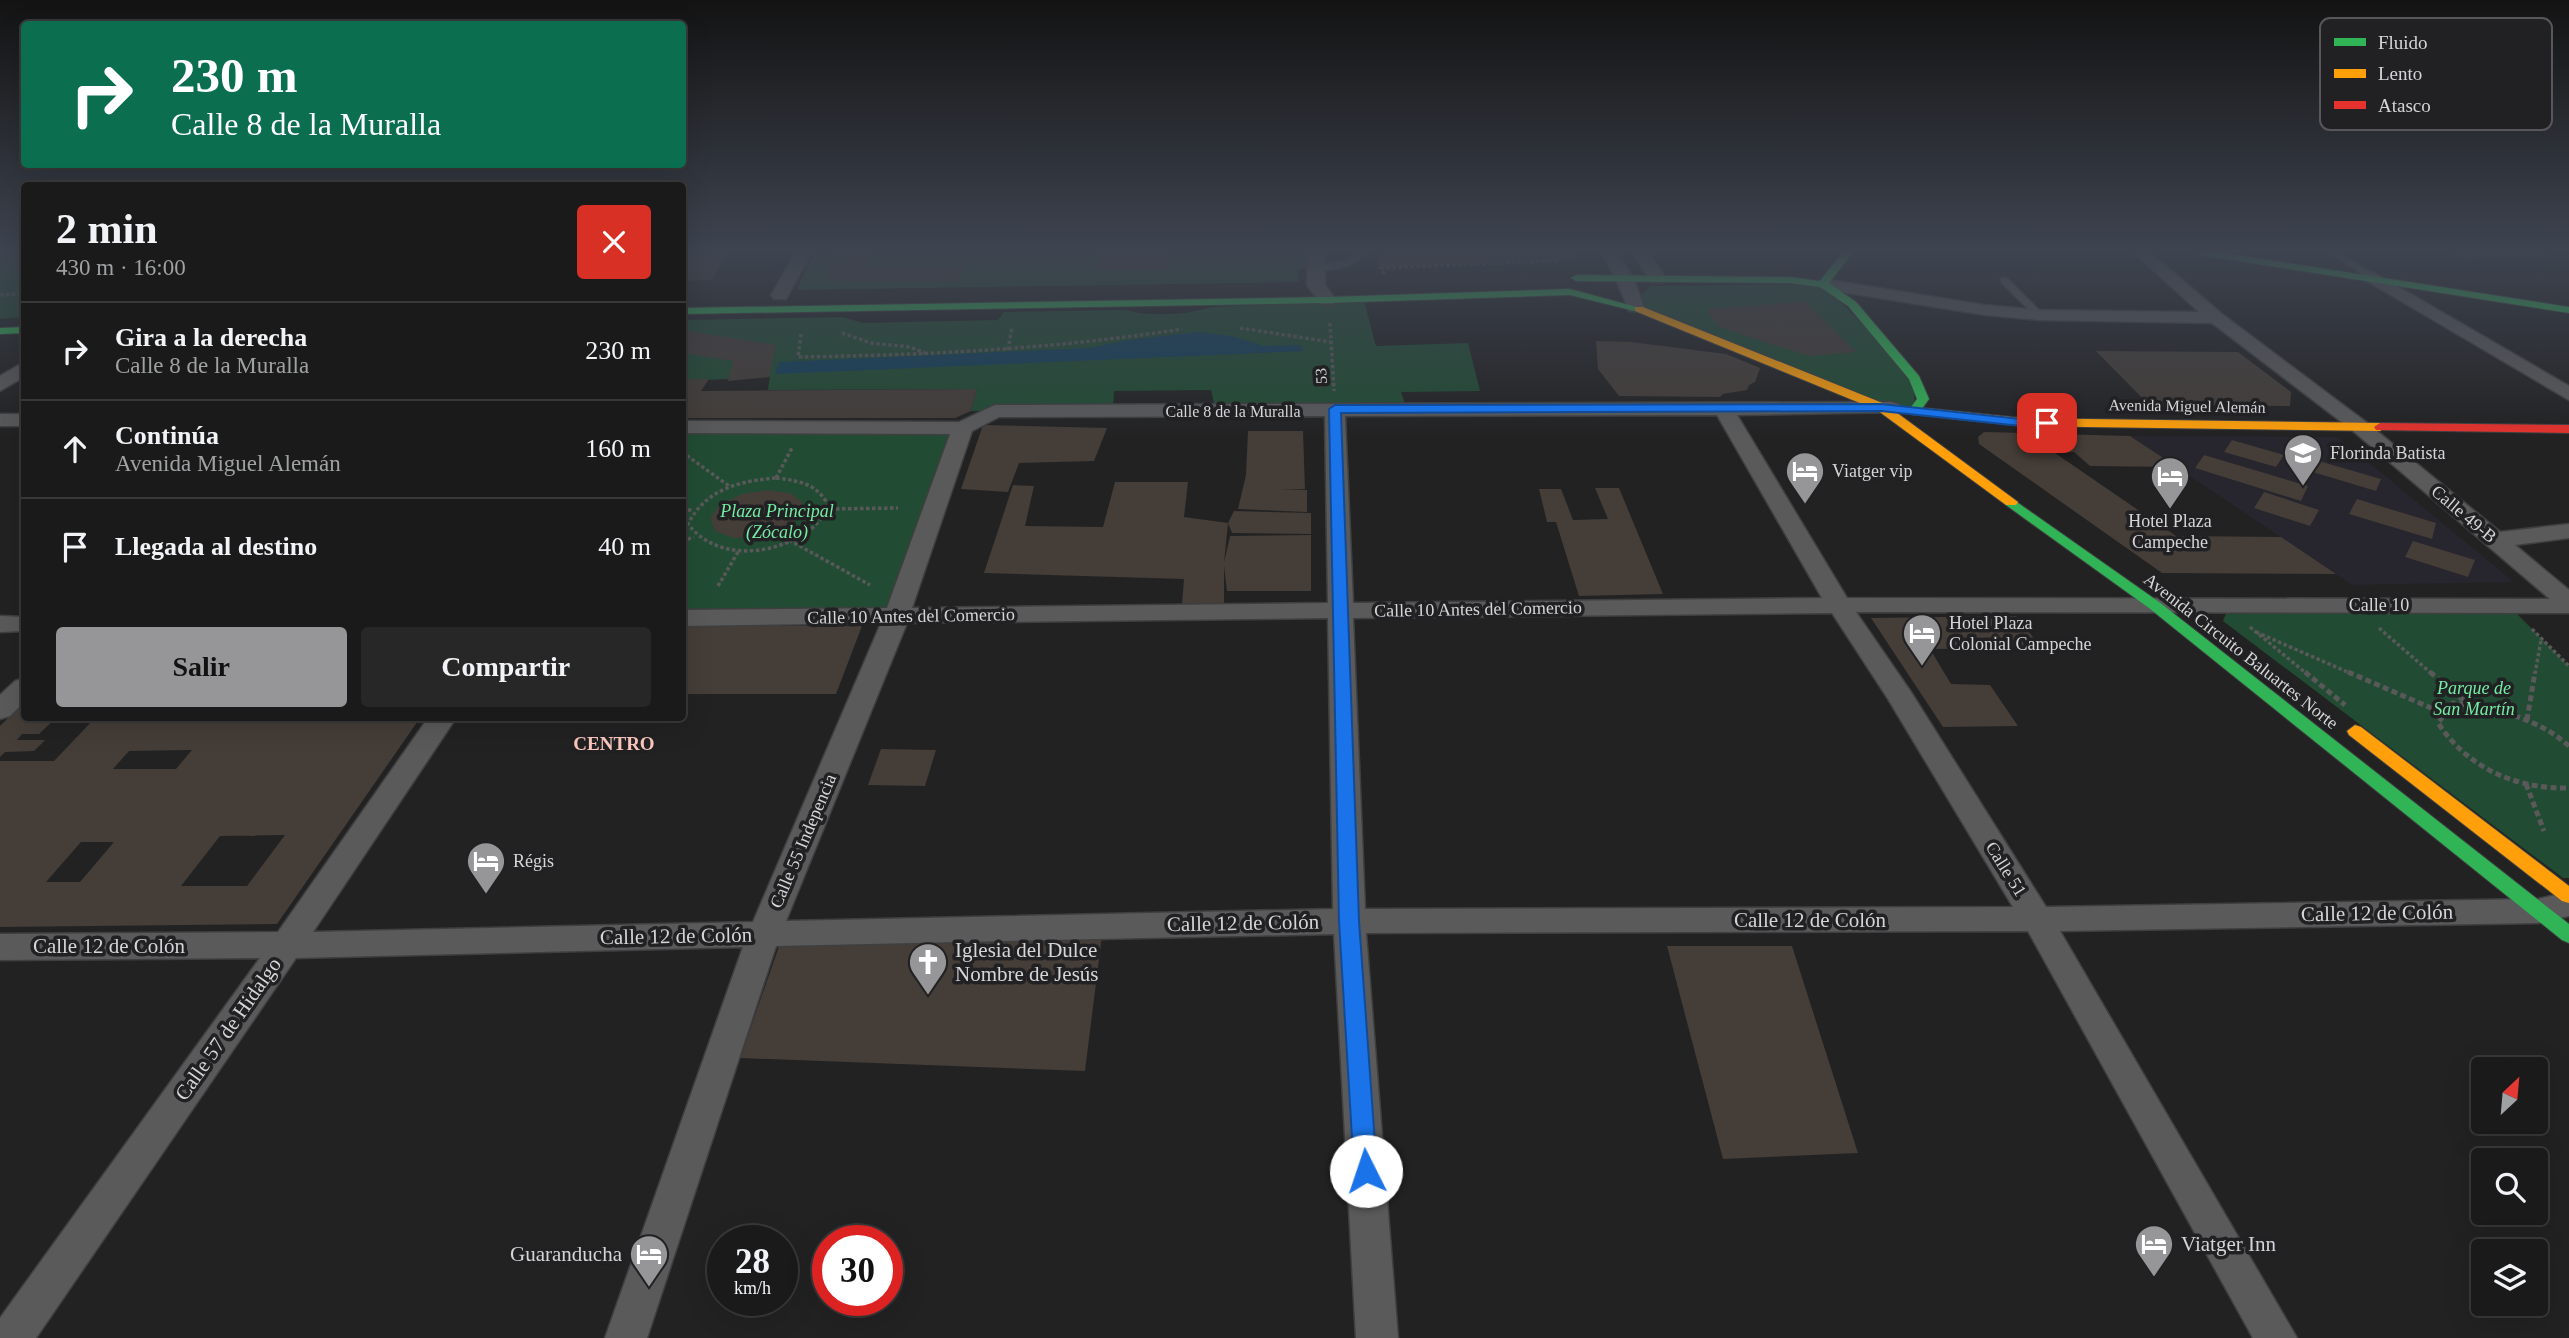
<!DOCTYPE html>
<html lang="es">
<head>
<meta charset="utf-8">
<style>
  :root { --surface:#1a1a1a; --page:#272727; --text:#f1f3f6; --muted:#9fa1a2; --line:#383839; --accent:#969698 }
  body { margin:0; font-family:Georgia,serif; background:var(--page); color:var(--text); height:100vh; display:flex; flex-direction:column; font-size:26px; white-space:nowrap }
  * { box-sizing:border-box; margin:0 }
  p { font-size:23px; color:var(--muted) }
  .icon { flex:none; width:38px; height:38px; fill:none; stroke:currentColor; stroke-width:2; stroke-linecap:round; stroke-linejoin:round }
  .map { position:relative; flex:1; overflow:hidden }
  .panel { position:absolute; left:21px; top:182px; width:665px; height:539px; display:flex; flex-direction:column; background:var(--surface); border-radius:7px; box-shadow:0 7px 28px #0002,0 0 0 2px var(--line) }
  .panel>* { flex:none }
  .hud { position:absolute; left:21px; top:21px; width:665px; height:147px; border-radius:7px; box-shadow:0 7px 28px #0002,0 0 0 2px var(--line); background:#0b6e4f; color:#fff; overflow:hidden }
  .needle { width:46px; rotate:26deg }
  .tools { position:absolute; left:2471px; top:1057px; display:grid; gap:14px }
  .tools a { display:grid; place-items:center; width:77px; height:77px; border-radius:7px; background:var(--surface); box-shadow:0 7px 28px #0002,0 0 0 2px var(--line); font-size:35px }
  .speed { position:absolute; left:707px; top:1225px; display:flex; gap:14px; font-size:35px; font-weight:700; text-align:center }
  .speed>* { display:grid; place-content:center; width:91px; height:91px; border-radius:50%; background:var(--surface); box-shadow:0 7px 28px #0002,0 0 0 2px var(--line); line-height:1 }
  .speed small { font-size:18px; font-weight:400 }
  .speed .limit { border:10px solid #d22; background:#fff; color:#111 }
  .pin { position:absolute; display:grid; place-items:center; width:60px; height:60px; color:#fff; margin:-30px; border-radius:14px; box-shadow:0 4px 10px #0006 }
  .me { position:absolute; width:77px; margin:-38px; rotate:356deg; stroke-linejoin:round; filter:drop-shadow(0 0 5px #0008) }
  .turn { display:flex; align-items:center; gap:24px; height:147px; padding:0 35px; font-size:32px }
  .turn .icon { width:91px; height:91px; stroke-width:2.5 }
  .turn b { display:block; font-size:49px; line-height:60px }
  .round { display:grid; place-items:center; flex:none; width:74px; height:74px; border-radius:7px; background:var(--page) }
  .overview { display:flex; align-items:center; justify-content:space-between; height:119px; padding:0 35px }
  h1 { font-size:42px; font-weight:800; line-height:52px }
  .cta { display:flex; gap:14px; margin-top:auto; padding:14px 35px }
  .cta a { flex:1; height:80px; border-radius:7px; background:var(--accent); color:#111; font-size:28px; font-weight:800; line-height:80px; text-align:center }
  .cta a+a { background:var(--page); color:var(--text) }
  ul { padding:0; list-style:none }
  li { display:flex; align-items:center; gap:21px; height:98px; padding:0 35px; border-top:2px solid var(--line) }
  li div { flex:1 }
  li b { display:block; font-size:26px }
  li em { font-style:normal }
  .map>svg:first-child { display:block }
</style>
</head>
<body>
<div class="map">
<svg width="2569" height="1338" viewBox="0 0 2569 1338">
  <rect width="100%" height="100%" fill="#222223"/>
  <path fill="#27252d" d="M2130,436L2338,437L2514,582L2352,585Z"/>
  <g fill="#214c33">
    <path d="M0,252H24V317L0,319Z"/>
    <path d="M815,252H1306V267L1297,270L1299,282L796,290Z"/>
    <path d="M1823,284L1915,378L1914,411L1881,407L1635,307L1641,295L1651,286Z"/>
    <path d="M1364,301L1376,346L1468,343L1480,391L1401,392L1405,404L1215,408L1211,390L1114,391L1113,408L971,411L977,389L768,390L770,375L769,377L683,381L682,320L843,317L863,323L998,320L1004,312L1126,310C1150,317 1187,315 1211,307Z"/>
    <path d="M682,427L962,432L897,616L683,618Z"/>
    <path d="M2513,610L2569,666V878H2563L2223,621L2227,611Z"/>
  </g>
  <path fill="#12405b" d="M1199,332L1232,336L1264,346L1300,345L1304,351L775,374L779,362L1090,348L1128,340Z"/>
  <g fill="#443d38" fill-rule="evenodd">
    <path d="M682,252H729L711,280L682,281Z"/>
    <path d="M837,252H874L868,267L964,266L958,281H835L825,277Z"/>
    <path d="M1102,252H1170L1168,270H1098Z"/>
    <path d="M1377,252H1576L1580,260L1380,267Z"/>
    <path d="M2445,252H2549L2554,254L2462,260Z"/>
    <path d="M1805,301L1856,352L1810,356L1777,346L1719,327L1706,309Z"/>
    <path d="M682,330L776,345L769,377L728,381L733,361L682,353Z"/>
    <path d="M1596,341L1631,342L1726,354L1760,368L1755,382L1749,385L1747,390L1723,394L1720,397L1619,396L1598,369Z"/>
    <path d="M2096,351L2238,352L2291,392L2290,406L2149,405Z"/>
    <path d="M682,379H709L701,391L977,389L971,411L955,418H682Z"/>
    <path d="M983,425L1107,428L1094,461L1019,463L1008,492L961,489Z"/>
    <path d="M1248,431H1303L1305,489H1280L1307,490V512L1238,509L1246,475Z"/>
    <path d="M1984,432L2130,436L2177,467L2090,466L2074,452L2055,453L2176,536L2281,537L2336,574L2162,573L1979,444L1978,437Z"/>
    <path d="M2232,440L2284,455L2276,467L2224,452Z"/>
    <path d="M2204,455L2308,486L2301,501L2195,468Z"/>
    <path d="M2312,459L2381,479L2376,491L2306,470Z"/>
    <path d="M1115,482H1188L1184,517L1228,523L1224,563L1230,536L1311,535V591H1227L1224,566V604H1182L1184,579L984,573L1013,485L1034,486L1025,526L1103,527Z"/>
    <path d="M1595,488H1619L1663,594L1579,596L1556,522H1547L1539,489H1561L1573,520L1608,519Z"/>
    <path d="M767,490L790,493L802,502L801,516L785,529L760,537L734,538L715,531L710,518L720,505L742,494Z"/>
    <path d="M2264,492L2319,510L2310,526L2254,508Z"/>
    <path d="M2357,499L2436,523L2432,539L2349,514Z"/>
    <path d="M1234,511L1311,513V534L1232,533L1228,523Z"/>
    <path d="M2413,541L2475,560L2468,577L2405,557Z"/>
    <path d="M2016,616L2042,648L1930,649L1951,684L1990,685L2018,726L1943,727L1871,618Z"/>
    <path d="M682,626H862L836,694H682Z"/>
    <path d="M24,702V718H56L39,734H22L17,740H45L34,751L5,752L0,757V726Z"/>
    <path d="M95,718H420L277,924L0,927V761H54ZM192,750L176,769H113L129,751ZM285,835L247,886H181L220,836ZM81,842H114L80,882H46Z"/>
    <path d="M881,749L936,750L925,786L868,785Z"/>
    <path d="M1103,927L1085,1071L740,1058L783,935Z"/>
    <path d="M1667,946H1792L1858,1153L1723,1159Z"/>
  </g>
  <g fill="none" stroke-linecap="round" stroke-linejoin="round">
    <g stroke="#3f3f40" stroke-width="3">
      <g id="lane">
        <path d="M1357,252H1365C1355,269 1335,269 1316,271L1311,268C1326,260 1344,267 1357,252Z"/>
        <path d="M2329,252H2338L2378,277L2370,279Z"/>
        <path d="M2001,278H2007L2042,313V317H2036L2001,282Z"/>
      </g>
    </g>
    <g stroke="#3f3f40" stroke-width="3">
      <g id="street">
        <path d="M796,252H812L786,299H774L771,295Z"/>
        <path d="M1308,252H1324L1325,285L1336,300L1333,304H1321L1307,285Z"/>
        <path d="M1601,252H1617L1633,277L1644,307L1641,311H1629L1615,277Z"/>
        <path d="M1632,252H1648L1666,278L1663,282H1651Z"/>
        <path d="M2133,252H2150L2222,314L2366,422L2500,532L2569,524V538L2515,545L2569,590V613L1856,612L1911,692L2046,907L2538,899L2569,892V916L2538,923L2060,931L2297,1338H2253L2028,931L1366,933L1398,1338H1356L1334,934L776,946L647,1338H605L743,947L296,958L36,1338H0V1318L260,958L0,960V934L278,932L428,718H456L313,932L753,922L881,623L682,626V610L887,608L950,434L682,433V421L959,422L995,405L1891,402L1898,404L1901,408L1898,412L1737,415L1847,598L2550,599L2352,430L2212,323L2039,320L1985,315L1823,289L1814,284L1823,279L1985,305L2039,310L2199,312ZM1717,415L1822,598L1353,603L1345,416ZM1325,416L1328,603L912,608L972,431L999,417ZM1832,613L1888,699L2013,907L1365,909L1353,618ZM1328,618L1333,909L786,921L907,623Z"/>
        <path d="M2373,272L2569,386V400L2367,281L2364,277Z"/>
        <path d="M24,362V377L0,391V376Z"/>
        <rect x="0" y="414" width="24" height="12"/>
        <path d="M0,616L24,617V631L0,632Z"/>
        <path d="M24,678V702L10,716L0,719V695L15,681Z"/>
      </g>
    </g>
    <g stroke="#3f3f40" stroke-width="2">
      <g id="fast">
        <path d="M1843,252H1853L1829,283L1856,302L1919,376L1929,399L1918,414L1914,415L1908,411L1917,399L1909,379L1848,306L1820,287L1789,283L1576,281L1571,278L1576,275L1789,277L1820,281Z"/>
        <path d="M2196,252H2217L2569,307V313L2201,255Z"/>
        <path d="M1570,289L1644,309L1639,312L1570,295L1327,303L682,314V308L1327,297Z"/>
        <path d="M24,327V333L0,334V328Z"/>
        <path d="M2011,498L2159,602L2569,924V943L2562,940L2149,608L2006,505L2004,502Z"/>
      </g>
    </g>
    <g stroke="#3f3f40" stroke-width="2">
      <g id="slow">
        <path d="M1635,307H1643L1885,404L2018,502L2016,505H2006L1877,410L1635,311Z"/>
        <path d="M1914,407L2021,418L2380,423L2386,427L2380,431L2021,426L1910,414L1908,411Z"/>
        <path d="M2355,725L2361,727L2569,886V903L2562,901L2349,735L2347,731Z"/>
      </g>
    </g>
    <g stroke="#3f3f40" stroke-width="2">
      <path id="jam" d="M2380,423L2569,425V433L2376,430L2374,427Z"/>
    </g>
    <g stroke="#59595a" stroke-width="3.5" stroke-dasharray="3.5 2.5" stroke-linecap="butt">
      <path d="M0,257L23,252"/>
      <path d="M1384,274L1381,268L1558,261"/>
      <path d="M0,295L23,294L21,303L17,305"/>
      <path d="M1330,323L1334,391"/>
      <path d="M1240,328L1331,342"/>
      <path d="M842,333L871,343L910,347L925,353"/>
      <path d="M801,334L798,357C927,355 1055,349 1182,329"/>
      <path d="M1008,350L1012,327"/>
      <path d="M682,452L729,486"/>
      <path d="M776,478C801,481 819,484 830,509C824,515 818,523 811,529C775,556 717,562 688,524C706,489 739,481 776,478Z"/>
      <path d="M776,478L792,448"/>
      <path d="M830,509L898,508"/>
      <path d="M682,510H693"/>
      <path d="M789,540L870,585"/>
      <path d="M682,541L694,537"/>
      <path d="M718,586L738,552"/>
      <path d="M2250,627L2307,674"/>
      <path d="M2379,628L2432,674"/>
      <path d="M2532,629L2569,666"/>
      <path d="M2256,632L2352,674"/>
      <path d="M2535,674L2541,640"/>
    </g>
    <g stroke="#59595a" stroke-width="5" stroke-dasharray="6 3.5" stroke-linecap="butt">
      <path d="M2305,672L2345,705"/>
      <path d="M2348,672L2445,714"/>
      <path d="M2430,672L2468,704"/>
      <path d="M2527,720L2535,672"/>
      <path d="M2569,746C2536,717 2496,709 2453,703L2438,723C2468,768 2515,789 2569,788"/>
      <path d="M2526,784L2544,831"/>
    </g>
    <use href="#lane" fill="#5a5a5b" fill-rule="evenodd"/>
    <use href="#street" fill="#5a5a5b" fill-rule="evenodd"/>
    <use href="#fast" fill="#30b455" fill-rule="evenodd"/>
    <use href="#slow" fill="#ff9f0a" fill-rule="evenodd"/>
    <use href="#jam" fill="#e5322d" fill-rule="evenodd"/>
  </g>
  <linearGradient id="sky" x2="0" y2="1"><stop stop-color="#131313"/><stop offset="0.57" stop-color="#3e4450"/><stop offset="1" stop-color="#3e4450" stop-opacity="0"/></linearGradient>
  <rect width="2569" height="439" fill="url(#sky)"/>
  <path fill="#1a73e8" stroke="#114b97" stroke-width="2" d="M1881,404L2021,419H2047L2054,423L2047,426H2021L1881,411L1341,413L1359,921L1377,1171L1374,1178L1366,1181L1358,1178L1354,1171L1339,921L1329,409L1335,405Z"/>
  <defs>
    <g id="school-pin" transform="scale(2.0125)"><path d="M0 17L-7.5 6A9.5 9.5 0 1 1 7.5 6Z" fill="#969698" stroke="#212124"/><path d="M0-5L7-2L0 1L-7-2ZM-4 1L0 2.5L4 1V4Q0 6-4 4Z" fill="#fff"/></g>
    <g id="hotel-pin" transform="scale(2.0125)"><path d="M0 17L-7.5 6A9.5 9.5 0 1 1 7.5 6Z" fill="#969698" stroke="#212124"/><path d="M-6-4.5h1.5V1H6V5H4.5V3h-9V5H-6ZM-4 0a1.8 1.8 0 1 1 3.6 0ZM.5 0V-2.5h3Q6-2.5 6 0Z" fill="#fff"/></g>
    <g id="church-pin" transform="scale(2.0125)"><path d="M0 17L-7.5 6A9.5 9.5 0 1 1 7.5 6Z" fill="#969698" stroke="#212124"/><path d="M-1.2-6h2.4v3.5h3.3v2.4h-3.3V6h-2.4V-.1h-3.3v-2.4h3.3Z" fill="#fff"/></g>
  </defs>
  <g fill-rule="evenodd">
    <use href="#school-pin" x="2303" y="453"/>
    <use href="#hotel-pin" x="1805" y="471"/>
    <use href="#hotel-pin" x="2170" y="476"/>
    <use href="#hotel-pin" x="1922" y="633"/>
    <use href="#hotel-pin" x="486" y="861"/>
    <use href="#church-pin" x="928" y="962"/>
    <use href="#hotel-pin" x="2154" y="1244"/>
    <use href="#hotel-pin" x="649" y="1254"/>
  </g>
  <g text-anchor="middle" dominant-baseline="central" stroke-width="7" stroke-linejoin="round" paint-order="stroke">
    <g font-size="16" fill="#d5d5d7" stroke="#212124">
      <text transform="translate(1321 376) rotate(-93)">53</text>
      <text transform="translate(2187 406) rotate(1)">Avenida Miguel Alemán</text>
      <text x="1233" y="411">Calle 8 de la Muralla</text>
    </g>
    <g font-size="18" fill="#d5d5d7" stroke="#212124" text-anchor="start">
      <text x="2330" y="453">Florinda Batista</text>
      <text x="1832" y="471">Viatger vip</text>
      <text x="2170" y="521" text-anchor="middle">Hotel Plaza<tspan x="2170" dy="21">Campeche</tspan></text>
      <text x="1949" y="623">Hotel Plaza<tspan x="1949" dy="21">Colonial Campeche</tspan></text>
      <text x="513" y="861">Régis</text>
    </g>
    <g font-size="18" font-style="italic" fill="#73eda3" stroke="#212124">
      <text x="777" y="511">Plaza Principal<tspan x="777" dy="21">(Zócalo)</tspan></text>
      <text x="2474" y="688">Parque de<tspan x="2474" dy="21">San Martín</tspan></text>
    </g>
    <g font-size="18" fill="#d5d5d7" stroke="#212124">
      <text transform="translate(2464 514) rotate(40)">Calle 49-B</text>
      <text x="2379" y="605">Calle 10</text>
      <text transform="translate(1478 609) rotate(-1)">Calle 10 Antes del Comercio</text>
      <text transform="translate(911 616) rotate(-1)">Calle 10 Antes del Comercio</text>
      <text transform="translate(2241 651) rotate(38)">Avenida Circuito Baluartes Norte</text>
      <text transform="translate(803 841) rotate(-67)">Calle 55 Indepencia</text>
      <text transform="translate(2006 869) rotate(58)">Calle 51</text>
    </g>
    <g font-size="19" font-weight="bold" fill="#fbc8bd" stroke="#212124">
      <text x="614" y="743">CENTRO</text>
    </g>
    <g font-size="21" fill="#d5d5d7" stroke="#212124">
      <text transform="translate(2377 913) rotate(-1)">Calle 12 de Colón</text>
      <text x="1810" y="920">Calle 12 de Colón</text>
      <text transform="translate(1243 923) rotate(-1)">Calle 12 de Colón</text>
      <text transform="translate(676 936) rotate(-1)">Calle 12 de Colón</text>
      <text x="109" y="946">Calle 12 de Colón</text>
      <text transform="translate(228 1029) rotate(-55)">Calle 57 de Hidalgo</text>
    </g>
    <g font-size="21" fill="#d5d5d7" stroke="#212124" text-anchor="start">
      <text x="955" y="950">Iglesia del Dulce<tspan x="955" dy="24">Nombre de Jesús</tspan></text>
      <text x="2181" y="1244">Viatger Inn</text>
      <text x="622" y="1254" text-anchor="end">Guaranducha</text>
    </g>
  </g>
  <rect x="2320" y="18" width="232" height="112" rx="10" fill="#212124" stroke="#57575a" stroke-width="2"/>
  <rect x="2334" y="38" width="32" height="8" fill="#30b455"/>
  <rect x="2334" y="69" width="32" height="9" fill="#ff9f0a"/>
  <rect x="2334" y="101" width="32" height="8" fill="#e5322d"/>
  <g font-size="19" fill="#d5d5d7">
    <text x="2378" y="49">Fluido</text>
    <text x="2378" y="80">Lento</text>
    <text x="2378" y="112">Atasco</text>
  </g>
</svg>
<div class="tools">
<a><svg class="needle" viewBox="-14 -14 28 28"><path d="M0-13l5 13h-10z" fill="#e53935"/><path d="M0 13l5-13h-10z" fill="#9fa1a2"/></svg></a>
<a><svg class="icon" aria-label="search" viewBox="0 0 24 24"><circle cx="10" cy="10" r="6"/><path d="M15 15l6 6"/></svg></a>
<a><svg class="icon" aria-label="layers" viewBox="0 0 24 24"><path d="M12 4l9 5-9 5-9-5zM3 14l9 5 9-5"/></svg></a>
</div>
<div class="speed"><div>28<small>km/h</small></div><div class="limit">30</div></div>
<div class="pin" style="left:2047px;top:423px;background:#d93025"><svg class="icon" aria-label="arrive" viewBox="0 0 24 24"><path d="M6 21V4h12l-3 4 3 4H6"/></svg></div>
<svg class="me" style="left:1366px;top:1171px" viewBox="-20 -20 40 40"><circle r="19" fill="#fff"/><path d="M0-13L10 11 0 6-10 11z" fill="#1a73e8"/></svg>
<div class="hud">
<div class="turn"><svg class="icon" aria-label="right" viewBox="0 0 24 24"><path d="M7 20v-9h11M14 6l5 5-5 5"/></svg><div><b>230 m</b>Calle 8 de la Muralla</div></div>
</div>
<section class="panel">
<div class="overview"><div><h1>2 min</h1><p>430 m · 16:00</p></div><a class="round" style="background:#d93025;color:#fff"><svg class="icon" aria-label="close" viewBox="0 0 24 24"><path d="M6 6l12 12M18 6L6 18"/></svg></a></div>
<ul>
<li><svg class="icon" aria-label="right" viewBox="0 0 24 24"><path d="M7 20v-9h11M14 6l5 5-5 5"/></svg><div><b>Gira a la derecha</b><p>Calle 8 de la Muralla</p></div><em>230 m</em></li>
<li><svg class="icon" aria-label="ahead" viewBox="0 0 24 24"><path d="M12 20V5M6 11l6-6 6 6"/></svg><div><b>Continúa</b><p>Avenida Miguel Alemán</p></div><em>160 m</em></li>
<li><svg class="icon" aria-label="arrive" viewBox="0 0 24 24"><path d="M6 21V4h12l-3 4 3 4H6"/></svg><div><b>Llegada al destino</b></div><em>40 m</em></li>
</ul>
<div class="cta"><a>Salir</a><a>Compartir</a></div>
</section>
</div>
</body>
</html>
